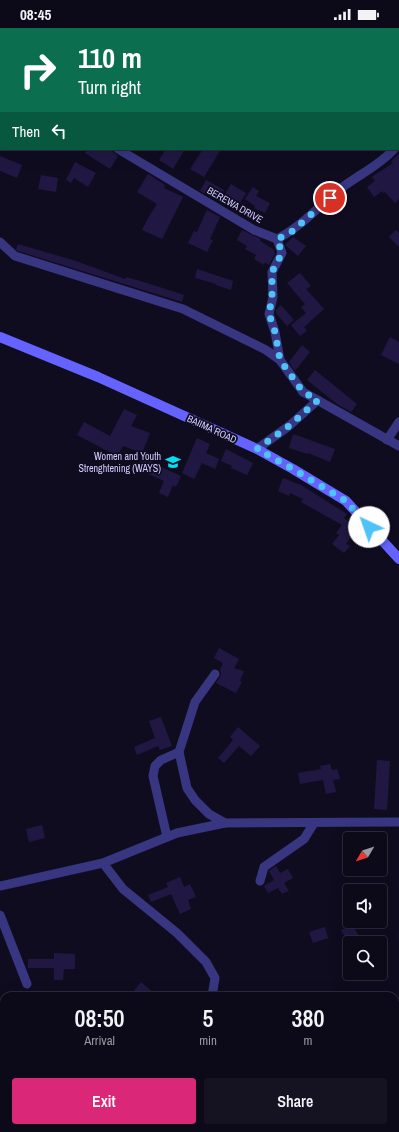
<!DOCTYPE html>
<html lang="en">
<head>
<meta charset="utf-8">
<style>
  :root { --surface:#0c0918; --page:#151221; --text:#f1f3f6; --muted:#9a9aa2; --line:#2c2a37; --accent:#db2777 }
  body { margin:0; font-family:"Archivo Narrow",sans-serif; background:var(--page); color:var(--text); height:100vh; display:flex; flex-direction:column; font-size:15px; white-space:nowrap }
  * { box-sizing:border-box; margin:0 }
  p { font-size:13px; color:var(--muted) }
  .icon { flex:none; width:22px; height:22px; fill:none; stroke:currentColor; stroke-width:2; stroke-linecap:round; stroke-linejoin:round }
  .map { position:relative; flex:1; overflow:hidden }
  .side { position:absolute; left:0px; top:964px; width:399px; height:140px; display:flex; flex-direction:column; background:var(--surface); border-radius:12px 12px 0 0; box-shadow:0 4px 16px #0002,0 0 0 1px var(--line) }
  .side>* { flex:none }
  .banner { position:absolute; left:0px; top:0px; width:399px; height:122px; box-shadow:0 4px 16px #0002,0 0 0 1px var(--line); background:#0b6e4f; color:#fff; overflow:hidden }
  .needle { width:26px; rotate:231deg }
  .controls { position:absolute; left:343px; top:804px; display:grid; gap:8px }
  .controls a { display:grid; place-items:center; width:44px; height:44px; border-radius:4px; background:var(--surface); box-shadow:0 4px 16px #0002,0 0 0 1px var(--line); font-size:20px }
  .pin { position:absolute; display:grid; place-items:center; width:34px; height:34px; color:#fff; margin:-17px; border:2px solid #fff; border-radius:50%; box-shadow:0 1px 4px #0007 }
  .me { position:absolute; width:44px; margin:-22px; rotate:318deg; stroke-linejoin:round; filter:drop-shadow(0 0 3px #0008) }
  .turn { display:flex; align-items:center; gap:14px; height:84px; padding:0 12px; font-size:18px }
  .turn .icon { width:52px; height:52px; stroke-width:2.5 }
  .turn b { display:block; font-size:28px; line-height:34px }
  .then { display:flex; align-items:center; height:38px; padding:0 12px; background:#0003; gap:8px; font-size:15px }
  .eta { display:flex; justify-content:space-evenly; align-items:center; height:68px; text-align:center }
  .eta b { font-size:24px; font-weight:600; line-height:28px }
  .action { display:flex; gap:8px; margin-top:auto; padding:8px 12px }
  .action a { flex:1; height:46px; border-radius:4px; background:var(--accent); color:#fff; font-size:16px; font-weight:600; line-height:46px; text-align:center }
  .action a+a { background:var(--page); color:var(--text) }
  .status { display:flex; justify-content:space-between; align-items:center; height:28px; padding:0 20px; background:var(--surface); direction:ltr }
  .status svg { height:11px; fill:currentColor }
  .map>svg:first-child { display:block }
</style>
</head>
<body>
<div class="status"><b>08:45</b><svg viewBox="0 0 49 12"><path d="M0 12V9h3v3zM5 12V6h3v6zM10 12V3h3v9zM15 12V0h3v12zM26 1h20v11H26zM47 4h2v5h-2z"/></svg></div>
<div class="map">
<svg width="399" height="1104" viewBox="0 0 399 1104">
  <rect width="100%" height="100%" fill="#100c20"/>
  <g fill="#201842">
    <path d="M88,121H112L113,124L118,128L110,141L85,125Z"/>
    <path d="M166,121H185L173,141L159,132Z"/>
    <path d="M203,121H221L204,149L190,141Z"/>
    <path d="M399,126V171L395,175L385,164L383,165L382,163L374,169L367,159L375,153L372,149L393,135L391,133Z"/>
    <path d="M0,128L22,137L17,150L0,143Z"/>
    <path d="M75,134L96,145L88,159L74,150L71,155L66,152Z"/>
    <path d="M148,146L165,157L164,160L183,169L162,211L142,202L148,190L157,176L137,164Z"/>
    <path d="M41,147L58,150L56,164L38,161Z"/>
    <path d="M206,152L224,162L218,173L200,163Z"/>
    <path d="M231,156L246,165L240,175L225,166Z"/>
    <path d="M253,159L259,163L256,168L270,175L265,185L254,180L255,178L245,171Z"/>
    <path d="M207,182L220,189L210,211L213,212L207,224L188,215L194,203L197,204Z"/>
    <path d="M242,202L261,211L260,213L274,222L275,225L269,237L265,234L264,237L254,231L256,227L245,221L247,218L237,212Z"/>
    <path d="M396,202L399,205V219L389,209Z"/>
    <path d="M293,209L306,218L298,228L285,217Z"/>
    <path d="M18,216L76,233L125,251L126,249L147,255L184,267L182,274L18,223L16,221Z"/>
    <path d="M197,241L233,253L231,262L216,257V256L195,250Z"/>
    <path d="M300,245L311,258L306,261L324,281L304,299L307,303L300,308L291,297L306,285L301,279L305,276L287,255Z"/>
    <path d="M281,277L294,292L287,298L276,285V282Z"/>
    <path d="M390,309L399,314V336L381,327Z"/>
    <path d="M302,317L310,324L295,343L289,334Z"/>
    <path d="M315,342L357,376L351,384L337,376L307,352Z"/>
    <path d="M124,381L137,387L131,398L150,405L142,425L123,418L117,428L77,407L84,394L110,408Z"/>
    <path d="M293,406L335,421L330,434L308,425V426L289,420Z"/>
    <path d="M197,410L210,416L206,425L219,431L215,441L202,435L194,451L182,445Z"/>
    <path d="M226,421L253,435L247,447L231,440L232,438L221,433Z"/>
    <path d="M144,426L155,431L153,435L181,448L176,459L173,457L168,469L159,465L164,453L137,441Z"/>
    <path d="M283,450L301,457L347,486L344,490L357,500L346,516L350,518L344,525L332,516L339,507L336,505L342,497L301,474L303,471L290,465L289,468L278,463Z"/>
    <path d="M219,620L239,631L234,640L244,643L240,653L242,654L236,665L216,655L221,647L220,642L223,635L214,630Z"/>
    <path d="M161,689L172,718L160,722L158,718L137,727L134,719L155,710L149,693Z"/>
    <path d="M238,699L260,718L251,728L239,718L224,735L218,730L233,712L230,709Z"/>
    <path d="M377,732L390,733L387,782L374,781Z"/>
    <path d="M330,736L332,742L337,741L340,751L333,752L336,764L326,766L323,752L300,756L298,745L321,741L320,738Z"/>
    <path d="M42,797L45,810L29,814L26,801Z"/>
    <path d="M276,838L280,845L288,841L293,850L284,855L289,863L282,866L278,860L268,865L264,858L274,852L269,843Z"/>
    <path d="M180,849L184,859L190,856L196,869L188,872L191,881L180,886L171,866L151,874L148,867L168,859L166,855Z"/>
    <path d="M353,897L358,907L347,913L341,902Z"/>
    <path d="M325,899L328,910L313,915L309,904Z"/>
    <path d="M54,925L75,926V941H64L63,952H54V940H28V931H54Z"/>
    <path d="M141,954L157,968H138L133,964Z"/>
  </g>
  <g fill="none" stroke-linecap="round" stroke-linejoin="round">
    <g stroke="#383680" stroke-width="9">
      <path d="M0,95L1,96"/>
      <path d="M118,121L254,202L277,211C301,199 319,178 340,161C358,147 379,138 394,121"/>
      <path d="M277,211L282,225L272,244L273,269L269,286L275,304L280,332"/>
      <path d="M0,214L15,228L183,281L266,322L280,332L303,364L399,418"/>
      <path d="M387,412L399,394"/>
      <path d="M257,421L289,398L318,372"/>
      <path d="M215,646L195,674L179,724L187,760L195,772L209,786L225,795"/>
      <path d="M167,809L153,748L155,738L161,732L179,724"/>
      <path d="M103,835L123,861L177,905L206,934L215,950L212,968"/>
      <path d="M260,853L264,839L304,811L314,795"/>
      <path d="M0,858L103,835L177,805L225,795L399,794"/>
      <path d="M0,887L27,956"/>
      <path d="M395,1060L399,1062"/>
    </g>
    <path stroke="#6563ff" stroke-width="10" d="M0,309L98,349L257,421L293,441L346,473L399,531"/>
  </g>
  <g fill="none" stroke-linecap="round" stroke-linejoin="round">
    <path stroke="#4fc3f7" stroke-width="7" stroke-dasharray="0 12.6" d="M330,170L290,205L277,211L282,225L272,244V269L269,286L275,304L280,332L303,364L318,372L289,398L257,421L293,441L346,473L369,499"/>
  </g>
  <defs>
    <g id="school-bare" transform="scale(1.2)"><path d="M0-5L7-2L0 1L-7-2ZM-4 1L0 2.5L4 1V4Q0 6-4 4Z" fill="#00e0f7" stroke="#100c20" stroke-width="2.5" paint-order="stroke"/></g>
  </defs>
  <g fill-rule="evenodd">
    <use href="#school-bare" x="173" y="434"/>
  </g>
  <g text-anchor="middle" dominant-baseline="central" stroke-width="3.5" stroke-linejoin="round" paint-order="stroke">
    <g font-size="10" fill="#d1ccff" stroke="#100c20">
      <text transform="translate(235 177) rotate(30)">BEREWA DRIVE</text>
      <text transform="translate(212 401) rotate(25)">BAIIMA ROAD</text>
    </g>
    <g font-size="10" fill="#d1ccff" stroke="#100c20" text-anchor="end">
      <text x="161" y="428">Women and Youth<tspan x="161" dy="12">Strenghtening (WAYS)</tspan></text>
    </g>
  </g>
</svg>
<div class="controls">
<a><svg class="needle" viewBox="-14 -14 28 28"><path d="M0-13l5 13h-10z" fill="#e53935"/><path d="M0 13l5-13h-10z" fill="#9a9aa2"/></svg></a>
<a><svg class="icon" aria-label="sound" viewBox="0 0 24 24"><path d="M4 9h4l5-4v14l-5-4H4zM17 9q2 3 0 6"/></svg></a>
<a><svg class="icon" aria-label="search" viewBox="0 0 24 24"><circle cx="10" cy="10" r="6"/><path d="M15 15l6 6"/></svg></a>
</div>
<div class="pin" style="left:330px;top:170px;background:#d93025"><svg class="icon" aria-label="arrive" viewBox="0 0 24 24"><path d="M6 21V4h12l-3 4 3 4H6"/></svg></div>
<svg class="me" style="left:369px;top:499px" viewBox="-20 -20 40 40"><circle r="19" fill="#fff"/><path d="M0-13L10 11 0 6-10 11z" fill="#4fc3f7"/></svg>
<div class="banner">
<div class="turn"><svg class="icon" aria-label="right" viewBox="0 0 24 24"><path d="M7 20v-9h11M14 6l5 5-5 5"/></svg><div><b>110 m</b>Turn right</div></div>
<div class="then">Then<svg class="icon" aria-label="left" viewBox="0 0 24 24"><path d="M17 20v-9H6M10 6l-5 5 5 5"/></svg></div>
</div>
<section class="side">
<div class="eta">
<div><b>08:50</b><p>Arrival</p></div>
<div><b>5</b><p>min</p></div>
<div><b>380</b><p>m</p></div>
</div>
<div class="action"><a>Exit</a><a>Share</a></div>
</section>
</div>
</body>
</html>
